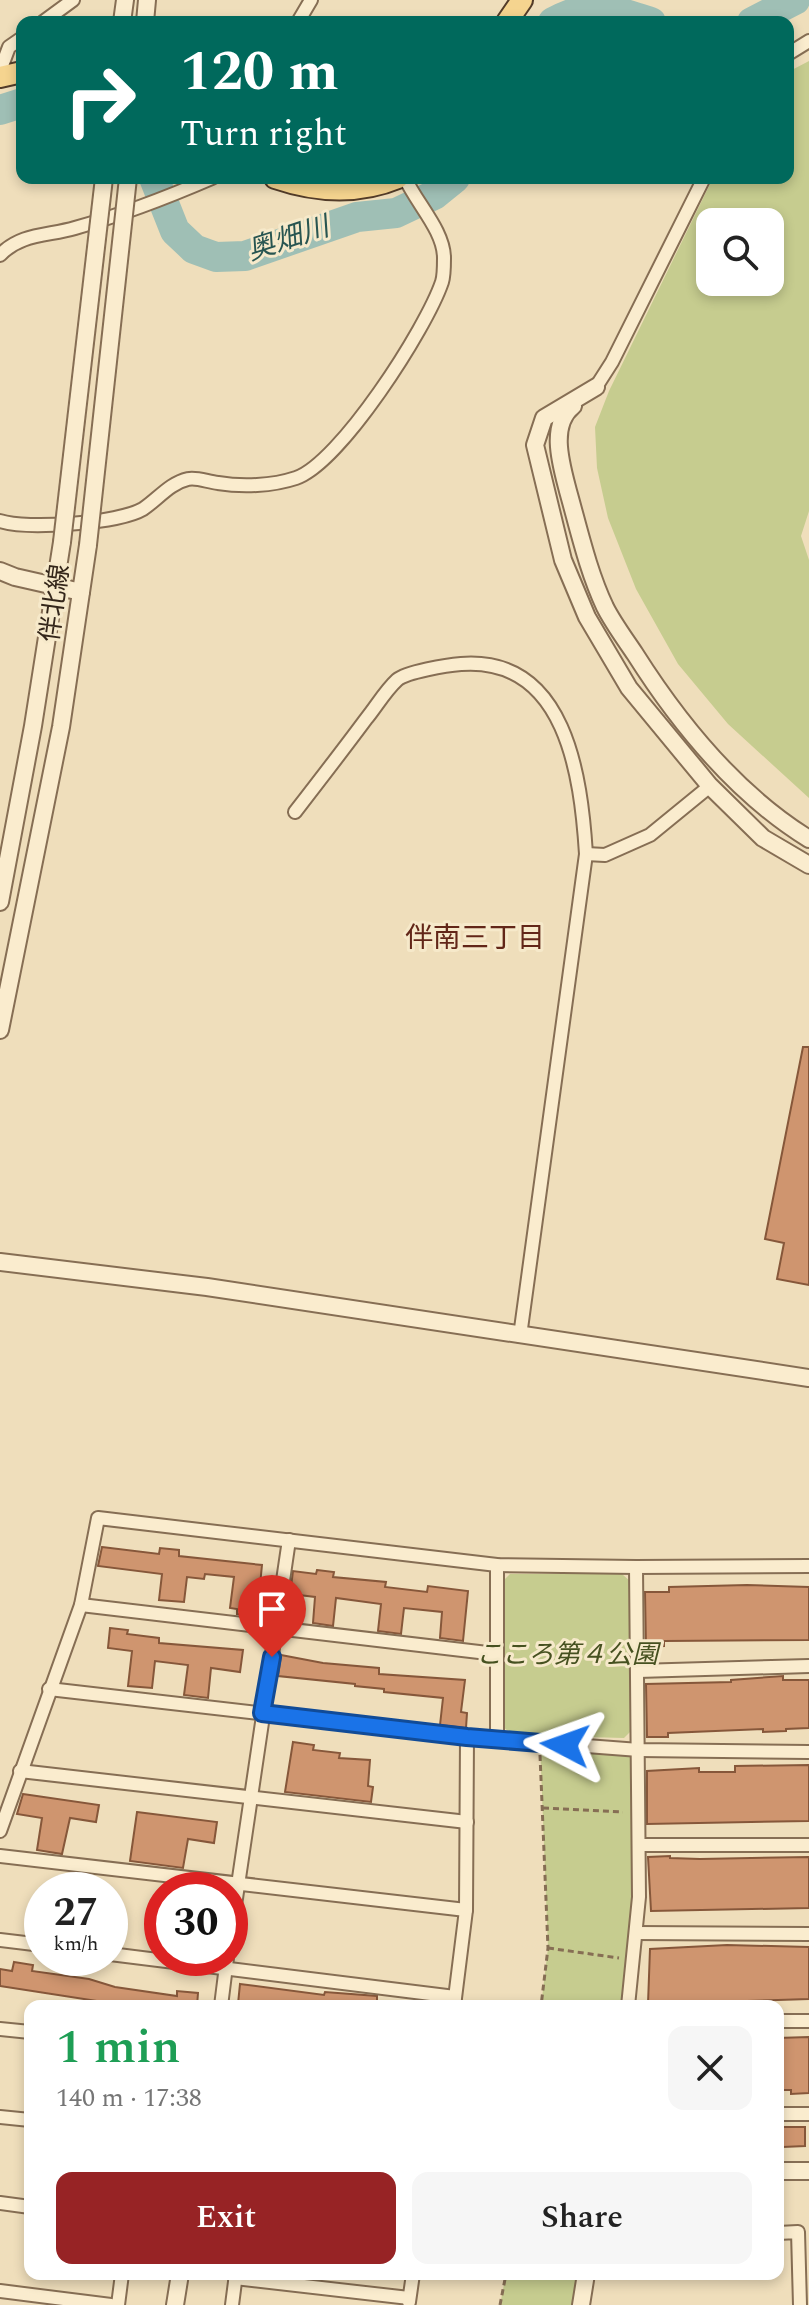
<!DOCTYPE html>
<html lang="en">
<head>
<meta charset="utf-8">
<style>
  :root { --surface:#fff; --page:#f6f6f6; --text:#222; --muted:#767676; --accent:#972325 }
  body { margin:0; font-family:Spectral,"Noto Sans JP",serif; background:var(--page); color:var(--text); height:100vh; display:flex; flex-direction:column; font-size:30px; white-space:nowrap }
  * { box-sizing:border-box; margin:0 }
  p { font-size:26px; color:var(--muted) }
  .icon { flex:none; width:44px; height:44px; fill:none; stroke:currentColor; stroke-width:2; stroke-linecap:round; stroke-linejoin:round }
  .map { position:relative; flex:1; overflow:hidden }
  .side { position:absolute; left:24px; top:2000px; width:760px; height:280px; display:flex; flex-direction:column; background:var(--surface); border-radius:16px; box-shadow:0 4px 12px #0003 }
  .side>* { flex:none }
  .top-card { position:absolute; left:16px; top:16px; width:778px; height:168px; border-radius:16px; box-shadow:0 4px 12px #0003; background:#00695c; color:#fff; overflow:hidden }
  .fabs { position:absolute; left:696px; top:208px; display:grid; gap:16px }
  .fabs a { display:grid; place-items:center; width:88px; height:88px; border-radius:16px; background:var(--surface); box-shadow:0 4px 12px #0003; font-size:40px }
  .speed { position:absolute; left:24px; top:1872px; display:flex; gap:16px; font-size:40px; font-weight:700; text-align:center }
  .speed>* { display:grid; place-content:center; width:104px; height:104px; border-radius:50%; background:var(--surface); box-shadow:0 4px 12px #0003; line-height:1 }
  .speed small { font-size:20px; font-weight:400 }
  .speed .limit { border:12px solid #d22; background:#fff; color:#111 }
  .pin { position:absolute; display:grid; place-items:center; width:68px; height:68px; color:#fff; margin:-82px -34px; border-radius:50% 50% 50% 0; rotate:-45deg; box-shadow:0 0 8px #0007 }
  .pin .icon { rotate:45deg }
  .me { position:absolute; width:88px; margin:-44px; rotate:274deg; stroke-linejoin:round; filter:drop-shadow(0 0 6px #0008) }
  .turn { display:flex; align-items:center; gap:28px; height:168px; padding:0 32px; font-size:36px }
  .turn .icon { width:104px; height:104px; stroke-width:2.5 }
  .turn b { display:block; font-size:56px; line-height:68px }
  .round { display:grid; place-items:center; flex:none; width:84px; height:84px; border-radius:16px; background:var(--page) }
  .overview { display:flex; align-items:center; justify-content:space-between; height:136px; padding:0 32px }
  h1 { font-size:48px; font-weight:600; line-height:60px; color:#1e9e55 }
  .primary-button { display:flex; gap:16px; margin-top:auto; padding:16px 32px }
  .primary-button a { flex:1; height:92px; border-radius:16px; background:var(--accent); color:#fff; font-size:32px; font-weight:600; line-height:92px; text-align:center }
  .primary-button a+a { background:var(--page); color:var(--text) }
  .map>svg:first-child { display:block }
</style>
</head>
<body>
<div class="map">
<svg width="809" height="2305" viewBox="0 0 809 2305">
  <rect width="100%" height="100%" fill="#efdebb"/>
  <g fill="#c6cc8f" fill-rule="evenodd">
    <path d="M809,61V511L801,536L809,560V798L728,724L678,664L636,589L608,518L597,468L595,427L609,391L713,178H788V72ZM770,222V282H710V222Z"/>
    <path d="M510,1574H622L631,1582L633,1729L624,1738L513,1735L503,1727L500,1584Z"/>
    <path d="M540,1743L639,1750L640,1813L627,2006H541L548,1948Z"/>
    <path d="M506,2274H586L581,2305H500Z"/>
  </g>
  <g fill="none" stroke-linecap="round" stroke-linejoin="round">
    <g stroke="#9fbfb5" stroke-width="30">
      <path d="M553,22C595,0 608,9 651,22"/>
      <path d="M752,22L795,0"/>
      <path d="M0,110L22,103"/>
      <path d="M154,178L175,231L194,249L216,257L245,256L357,217L396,213L434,195L455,178"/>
    </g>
  </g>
  <g fill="#cf956f" stroke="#86573a" stroke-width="2">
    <path d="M803,1047H809V1285L777,1279L784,1243L765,1239Z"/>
    <path d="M102,1547L159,1554L160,1548L179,1550V1556L262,1565L260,1585H256L252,1615L237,1614V1609L230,1608L234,1577L205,1574L204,1579L187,1577L184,1602L159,1600L162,1574L98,1566Z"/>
    <path d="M317,1570L334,1572L333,1577L386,1582L385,1587L427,1592L428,1586L468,1591L463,1641L440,1638L442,1612L404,1608L401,1634L378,1631L381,1604L336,1598L333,1626L313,1623L315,1597L290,1594L293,1571L316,1574Z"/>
    <path d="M747,1585L809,1587V1640L664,1641V1646L646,1647L645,1592H669V1587Z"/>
    <path d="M110,1628L128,1630L127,1634L159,1638V1643L243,1650L240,1672L211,1668L208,1698L184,1695L188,1665L155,1661L152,1688L128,1686L132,1651L108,1648Z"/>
    <path d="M281,1655L323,1663L379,1668V1674L465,1680L461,1712L467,1713L466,1728L440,1725L443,1698L384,1692V1689L355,1686V1684L278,1676Z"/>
    <path d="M783,1676V1680H809V1728L786,1729V1731L763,1732V1729L668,1733V1737H647L646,1684L731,1682V1680Z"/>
    <path d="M293,1742L314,1745L313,1750L340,1753L339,1758L370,1760L368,1786L373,1787L371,1802L285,1792Z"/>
    <path d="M809,1765V1821L647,1824V1771L699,1768V1772H735V1766Z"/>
    <path d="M23,1794L99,1805L96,1822L70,1818L62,1854L37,1850L42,1818L17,1814Z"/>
    <path d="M137,1812L217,1822L214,1843L188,1839L183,1868L130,1861Z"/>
    <path d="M670,1856V1858L700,1859L809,1857V1908L651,1911L648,1857Z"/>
    <path d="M727,1945L809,1947V1999L648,2004L650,1949Z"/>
    <path d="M14,1962L33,1965L32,1971L89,1979L115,1987L177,1996V1991L198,1993L197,2006H129L0,1986V1969L12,1971Z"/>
    <path d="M240,1984L324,1995L325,1992L377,1996V2006L238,2004Z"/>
    <path d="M809,2037V2093L791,2094V2090H778V2038Z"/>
    <path d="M782,2127H805V2146L783,2147Z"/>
  </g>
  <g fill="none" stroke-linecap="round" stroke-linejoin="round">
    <g stroke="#866e54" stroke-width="16">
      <g id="minor">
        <path d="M43,22L73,0"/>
        <path d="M298,22L311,0"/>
        <path d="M788,54L809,41"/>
        <path d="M0,71L9,47L22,38"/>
        <path d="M0,255C21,233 48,236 75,228C121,215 168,197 212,178"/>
        <path d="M596,387L612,362L704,178"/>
        <path d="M0,521C27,530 119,523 143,509C158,499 170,483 188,479C197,477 208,482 218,483C242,487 272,486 296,478C340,463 426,329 442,282C444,276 444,265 444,258C444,231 417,204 405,178"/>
        <path d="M295,812C319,781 343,750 366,719C376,707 385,691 397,680C406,672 447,665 461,664C566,656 581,776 586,854L520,1336"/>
        <path d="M586,854L605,855L650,835L710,786"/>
        <path d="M81,1605L496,1654"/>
        <path d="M638,1671L809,1666"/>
        <path d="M49,1689L467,1737L639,1750L809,1752"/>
        <path d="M497,1740V1565"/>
        <path d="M20,1771L467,1822"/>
        <path d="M0,1831L81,1605L98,1518L497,1565L636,1567"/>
        <path d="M640,1845H809"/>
        <path d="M0,1856L466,1910"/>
        <path d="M636,1933L809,1934"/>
        <path d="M230,1939L289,1540"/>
        <path d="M0,1940L42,1945"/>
        <path d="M110,1954L455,1997"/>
        <path d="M221,2006L227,1958"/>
        <path d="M454,2006L466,1910L467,1737"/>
        <path d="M628,2006L639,1897L636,1567L809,1566"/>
        <path d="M778,2021H809"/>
        <path d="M0,2029L30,2032"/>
        <path d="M778,2114H809"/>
        <path d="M0,2117L30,2120"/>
        <path d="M0,2203L30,2207"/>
        <path d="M778,2233L798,2232L800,2305"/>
        <path d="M235,2278L409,2298"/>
        <path d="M0,2291L111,2305"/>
        <path d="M409,2302L413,2274"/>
        <path d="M118,2305L122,2274"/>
        <path d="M232,2305L236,2274"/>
      </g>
    </g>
    <g stroke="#866e54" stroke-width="20">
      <g id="tertiary">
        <path d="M122,22L125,0"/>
        <path d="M145,22L147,0"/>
        <path d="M596,387L544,418L535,445L563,560L587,617L629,688L710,786L763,838L809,865"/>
        <path d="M573,406C549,425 561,464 568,491C579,530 588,571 605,607C613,623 625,639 635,654C680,725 736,794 809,839"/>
        <path d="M0,571L15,577L81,592"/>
        <path d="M0,902L33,726L62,542"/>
        <path d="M0,1030L61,727L88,545"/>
        <path d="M0,1262L207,1287L809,1378"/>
        <path d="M778,2171H809"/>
        <path d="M175,2305L180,2274"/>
        <path d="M581,2305L586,2274"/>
      </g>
    </g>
    <g stroke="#533c29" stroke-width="24">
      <g id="primary">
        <path d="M507,22L522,0"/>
        <path d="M0,77L22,72"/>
        <path d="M275,178C316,192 357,195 398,178"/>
      </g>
    </g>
    <g stroke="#866e54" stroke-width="3" stroke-dasharray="6 4" stroke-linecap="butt">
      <path d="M540,1755L548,1948L541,2006"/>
      <path d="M543,1808L623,1812"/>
      <path d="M548,1948L619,1958"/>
      <path d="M500,2305L506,2274"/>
    </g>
    <use href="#minor" stroke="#faecce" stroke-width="12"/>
    <use href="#tertiary" stroke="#faecce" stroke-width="16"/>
    <use href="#primary" stroke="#f5d48f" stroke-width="20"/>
    <g stroke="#866e54" stroke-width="20" stroke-linecap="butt">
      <g id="tertiary-bridge">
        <path d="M62,542L104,178"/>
        <path d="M88,545L128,178"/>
      </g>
    </g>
    <use href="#tertiary-bridge" stroke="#faecce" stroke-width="16"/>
  </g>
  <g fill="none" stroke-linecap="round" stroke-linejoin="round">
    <g stroke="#114b97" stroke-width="20">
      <path id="route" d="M272,1657L262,1713L467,1737L565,1745"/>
    </g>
    <use href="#route" stroke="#1a73e8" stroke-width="14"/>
  </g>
  <g text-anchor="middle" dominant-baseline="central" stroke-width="6" stroke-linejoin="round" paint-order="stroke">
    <g font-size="26" fill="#34261a" stroke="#f6e9ca">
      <text transform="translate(55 603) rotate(-82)">伴北線</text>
    </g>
    <g font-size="26" font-style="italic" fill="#465120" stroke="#f6e9ca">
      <text x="567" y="1655">こころ第４公園</text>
    </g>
    <g font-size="28" font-style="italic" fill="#285551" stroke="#f6e9ca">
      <text transform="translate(288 239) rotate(-18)">奥畑川</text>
    </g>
    <g font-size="28" fill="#622618" stroke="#f6e9ca">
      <text x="475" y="938">伴南三丁目</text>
    </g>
  </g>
</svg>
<div class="fabs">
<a><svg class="icon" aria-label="search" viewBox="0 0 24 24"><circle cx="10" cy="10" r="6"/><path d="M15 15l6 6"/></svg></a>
</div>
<div class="speed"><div>27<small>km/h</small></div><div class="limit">30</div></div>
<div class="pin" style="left:272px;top:1657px;background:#d93025"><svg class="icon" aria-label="arrive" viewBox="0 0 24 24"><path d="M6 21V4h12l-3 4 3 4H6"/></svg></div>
<svg class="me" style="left:565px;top:1745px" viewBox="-20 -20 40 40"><path d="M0-17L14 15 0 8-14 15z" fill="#1a73e8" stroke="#fff" stroke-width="4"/></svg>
<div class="top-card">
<div class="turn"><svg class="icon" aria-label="right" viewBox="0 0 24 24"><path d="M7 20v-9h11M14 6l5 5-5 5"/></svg><div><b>120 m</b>Turn right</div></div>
</div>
<section class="side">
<div class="overview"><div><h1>1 min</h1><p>140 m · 17:38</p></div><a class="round"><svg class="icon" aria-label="close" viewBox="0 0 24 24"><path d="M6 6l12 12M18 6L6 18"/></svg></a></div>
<div class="primary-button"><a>Exit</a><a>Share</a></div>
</section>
</div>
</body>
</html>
